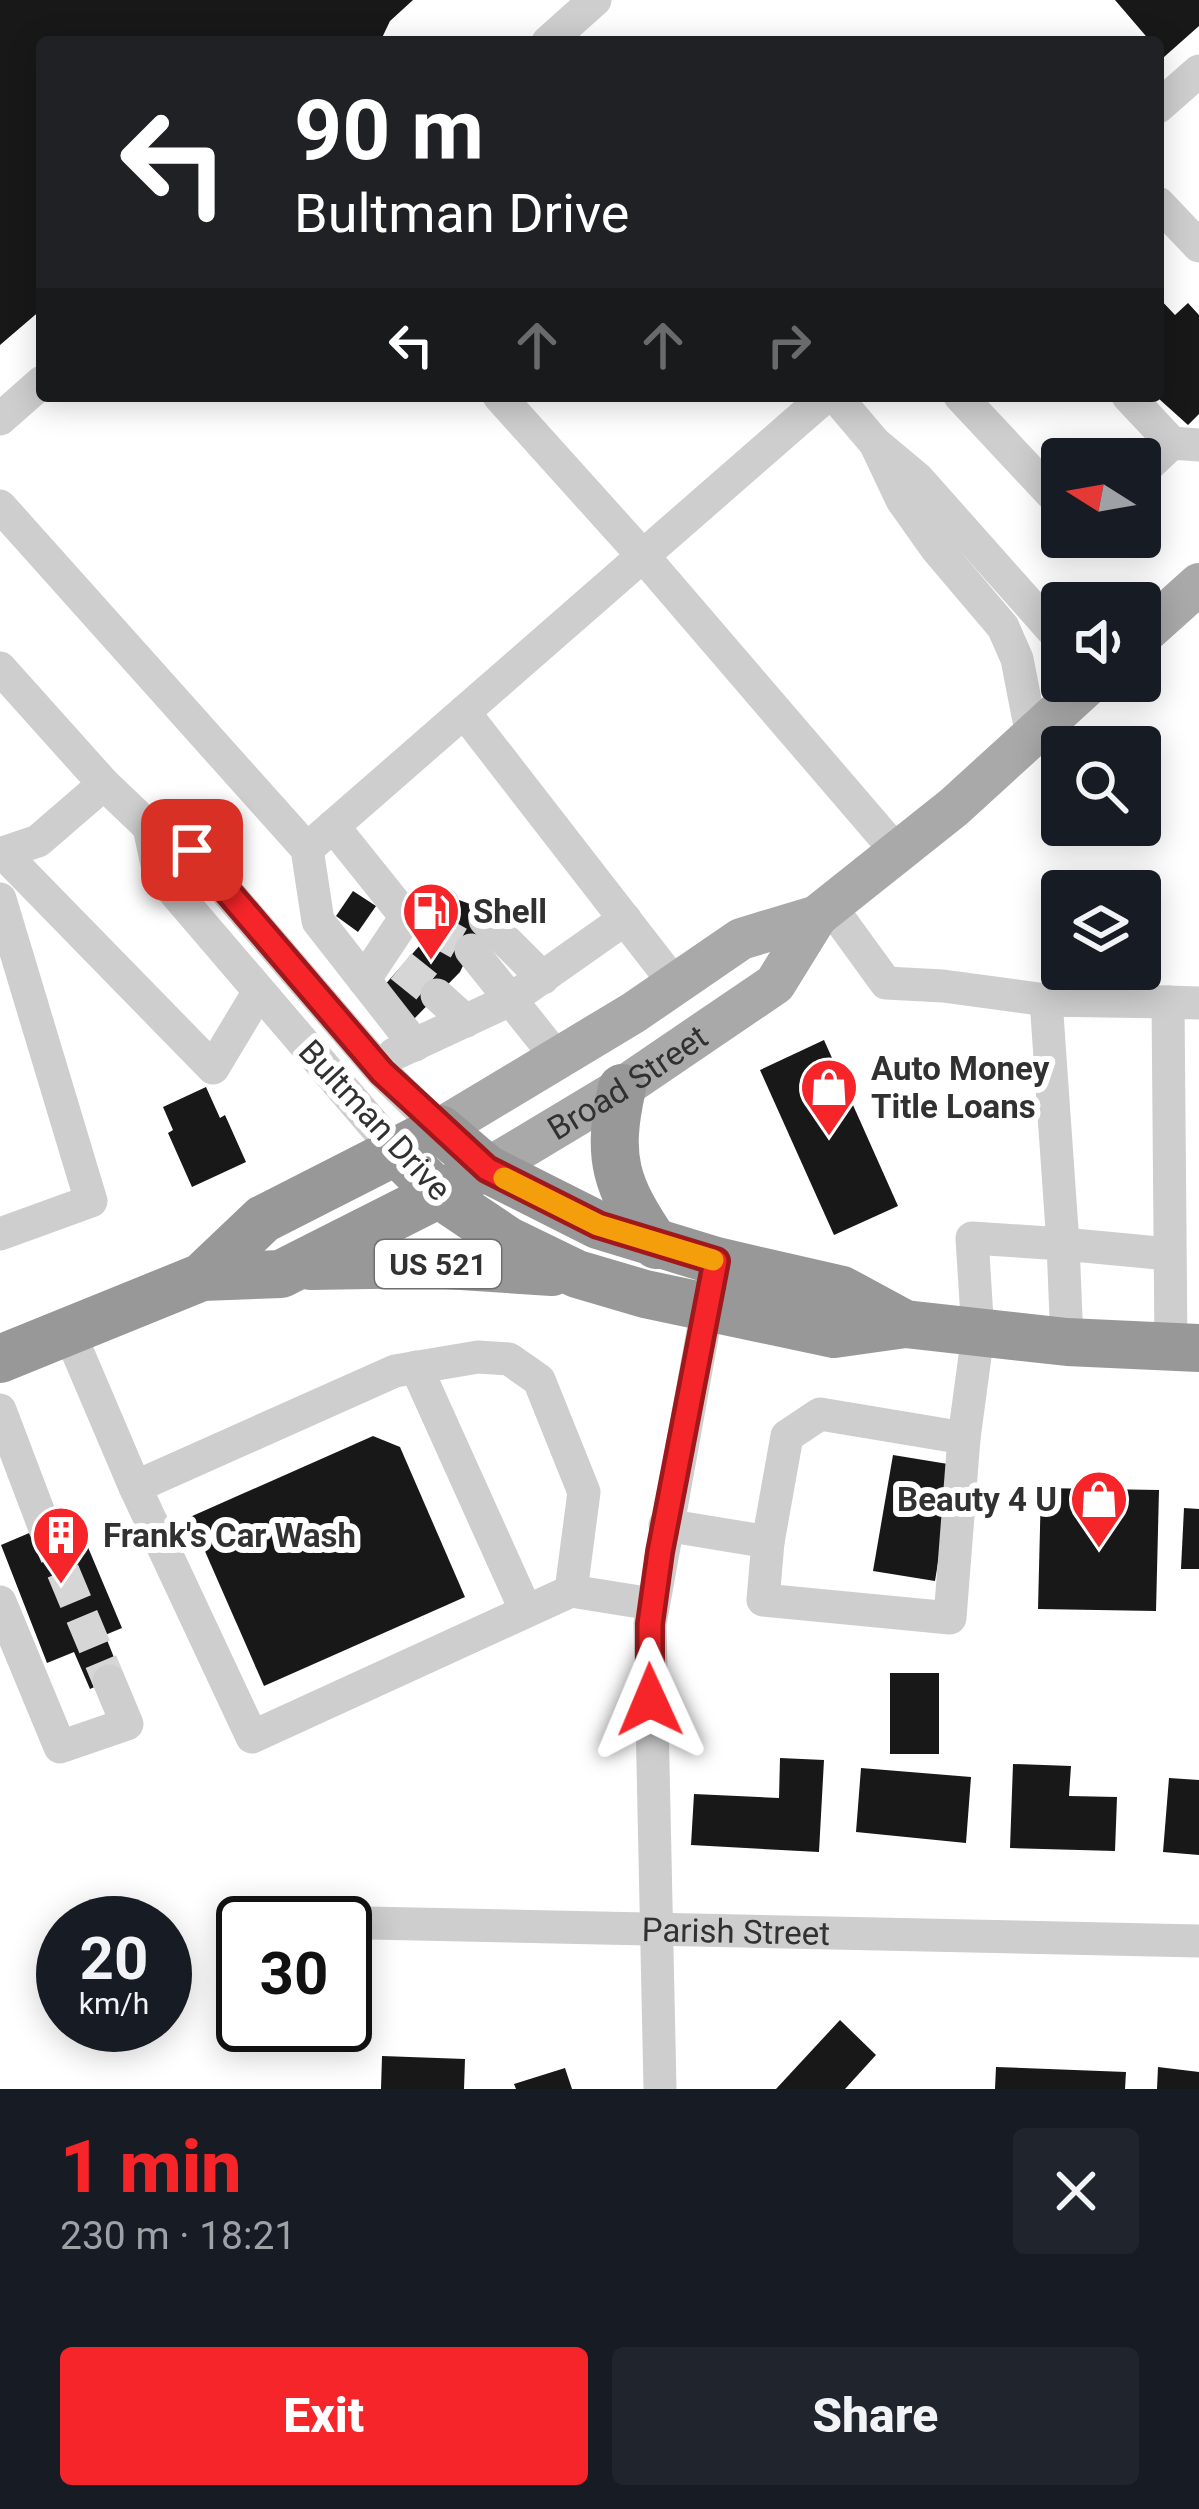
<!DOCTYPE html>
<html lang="en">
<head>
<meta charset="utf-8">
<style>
  :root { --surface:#171b24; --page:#20242c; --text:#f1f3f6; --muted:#9ea1a6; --accent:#f62529 }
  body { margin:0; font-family:Roboto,sans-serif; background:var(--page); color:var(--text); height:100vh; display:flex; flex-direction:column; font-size:45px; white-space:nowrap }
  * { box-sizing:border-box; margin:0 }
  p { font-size:39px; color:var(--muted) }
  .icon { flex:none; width:66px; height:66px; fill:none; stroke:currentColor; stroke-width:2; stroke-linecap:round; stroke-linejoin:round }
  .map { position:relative; height:2089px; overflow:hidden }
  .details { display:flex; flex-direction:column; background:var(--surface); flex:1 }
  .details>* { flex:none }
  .guide { position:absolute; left:36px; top:36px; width:1128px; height:366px; border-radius:12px; box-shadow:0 6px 30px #0003; background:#202124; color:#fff; overflow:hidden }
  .needle { width:78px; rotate:281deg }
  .tools { position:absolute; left:1041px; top:438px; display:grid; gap:24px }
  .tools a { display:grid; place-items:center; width:120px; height:120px; border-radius:12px; background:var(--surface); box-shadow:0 6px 30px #0003; font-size:60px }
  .speed { position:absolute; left:36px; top:1896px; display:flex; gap:24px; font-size:60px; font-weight:700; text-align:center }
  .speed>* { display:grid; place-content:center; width:156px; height:156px; border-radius:50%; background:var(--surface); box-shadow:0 6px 30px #0003; line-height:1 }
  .speed small { font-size:30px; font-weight:400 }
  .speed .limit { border:6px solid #111; border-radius:18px; background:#fff; color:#111 }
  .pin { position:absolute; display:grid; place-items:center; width:102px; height:102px; color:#fff; margin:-51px; border-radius:24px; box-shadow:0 6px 18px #0006 }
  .me { position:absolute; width:132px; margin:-66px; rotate:359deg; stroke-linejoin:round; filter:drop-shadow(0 0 9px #0008) }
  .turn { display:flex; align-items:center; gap:42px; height:252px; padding:0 60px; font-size:54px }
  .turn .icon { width:156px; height:156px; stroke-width:2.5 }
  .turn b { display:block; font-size:84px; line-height:102px }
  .lanes { display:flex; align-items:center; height:114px; padding:0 60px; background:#0003; justify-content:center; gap:60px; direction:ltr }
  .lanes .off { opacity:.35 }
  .round { display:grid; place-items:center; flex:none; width:126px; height:126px; border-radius:12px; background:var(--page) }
  .head { display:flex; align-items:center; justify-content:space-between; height:204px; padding:0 60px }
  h1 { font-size:72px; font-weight:800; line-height:90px; color:var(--accent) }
  .button { display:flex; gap:24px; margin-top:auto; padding:24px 60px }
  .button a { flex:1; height:138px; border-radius:12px; background:var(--accent); color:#fff; font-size:48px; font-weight:800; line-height:138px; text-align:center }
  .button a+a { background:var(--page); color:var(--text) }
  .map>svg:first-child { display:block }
</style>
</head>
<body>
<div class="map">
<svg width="1199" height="2089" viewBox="0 0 1199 2089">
  <rect width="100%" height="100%" fill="#fff"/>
  <g fill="#181818">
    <path d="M0,0H413L390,21L380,42H42V309L0,345Z"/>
    <path d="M1115,0H1199V26L1164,57L1158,42H1151Z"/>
    <path d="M1158,297L1175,315L1188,303L1199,315V414L1188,425L1158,398Z"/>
    <path d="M353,891L376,906L358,932L336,916Z"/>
    <path d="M448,896L489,911L460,972L410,1023L382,988L421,944Z"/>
    <path d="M824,1040L898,1206L834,1235L760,1070Z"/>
    <path d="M206,1087L220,1118L225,1115L246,1162L192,1187L168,1133L173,1130L163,1107Z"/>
    <path d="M373,1436L400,1447L465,1597L264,1686L190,1517Z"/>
    <path d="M893,1455L954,1465L935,1581L873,1571Z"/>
    <path d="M1041,1488L1159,1490L1156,1611L1038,1609Z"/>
    <path d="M1184,1508L1199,1509V1569H1181Z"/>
    <path d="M74,1514L122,1628L105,1635L121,1675L90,1689L74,1652L47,1663L1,1545Z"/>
    <rect x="890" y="1673" width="49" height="81"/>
    <path d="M780,1758L824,1760L819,1852L691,1845L694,1794L779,1798Z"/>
    <path d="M1013,1764L1071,1766L1069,1796L1117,1797L1115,1851L1010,1848Z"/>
    <path d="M861,1768L971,1777L966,1843L856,1832Z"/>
    <path d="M1169,1778L1199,1780V1855L1163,1852Z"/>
    <path d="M840,2020L876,2055L845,2089H776Z"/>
    <path d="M382,2056L465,2059L464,2089H381Z"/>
    <path d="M996,2067L1126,2072L1125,2089H995Z"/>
    <path d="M1158,2067L1199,2072V2089H1157Z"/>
    <path d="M565,2068L572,2089H516L514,2084Z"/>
  </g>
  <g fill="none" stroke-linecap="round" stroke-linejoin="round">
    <g stroke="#d6d6d6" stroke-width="33" stroke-dasharray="33 16" stroke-linecap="butt">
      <path d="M430,927L471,950"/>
      <path d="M401,966L437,995"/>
      <path d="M44,1526L109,1681"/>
    </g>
    <g stroke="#cecece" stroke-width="33">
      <path d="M548,42L595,0"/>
      <path d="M1158,107L1199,71"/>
      <path d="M1158,203L1199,246"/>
      <path d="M499,396L643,556L898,853"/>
      <path d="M835,396L875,443L918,479L1062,641"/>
      <path d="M960,396L1062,505"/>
      <path d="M1128,396L1172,443"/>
      <path d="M0,419L42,382"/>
      <path d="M875,443L902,500L936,548L1003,627L1017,659L1032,736"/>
      <path d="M1140,473L1172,443L1199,445"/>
      <path d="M0,506L307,849L318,921L415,1045"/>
      <path d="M0,668L104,784L149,827L192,851L382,1072L440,1129"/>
      <path d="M464,712L675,984"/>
      <path d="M333,826L406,917L364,980"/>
      <path d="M149,827L159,874L397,1152"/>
      <path d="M307,849L826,396"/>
      <path d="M3,853L213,1068L258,993"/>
      <path d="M0,854L38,841L104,784"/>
      <path d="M0,899L91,1201L0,1234"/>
      <path d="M830,906L886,983L943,986L1046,1000"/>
      <path d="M406,917L429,902L443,904"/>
      <path d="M485,920L543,978"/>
      <path d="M471,950L558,1059"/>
      <path d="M437,995L466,1021"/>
      <path d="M394,1054L510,1000L625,919"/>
      <path d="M69,1332L135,1487L395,1371L478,1357L509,1359L539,1380L584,1492L571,1591L652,1604"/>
      <path d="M1067,1342L1063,1244L1169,1254"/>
      <path d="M1171,1347L1168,1002L1199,1003"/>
      <path d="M416,1367L526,1611"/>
      <path d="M0,1410L44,1526"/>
      <path d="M135,1487L252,1737L571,1591"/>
      <path d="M665,1525L768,1542L787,1436L820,1414L964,1438"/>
      <path d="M768,1542L763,1600L950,1618L964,1438L978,1334L972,1238L1063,1244L1046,1000L1168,1002"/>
      <path d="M0,1602L60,1747L127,1724L109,1681"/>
      <path id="s1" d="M274,1921L1199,1941"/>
      <path d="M660,2089L650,1624L711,1287"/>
    </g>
    <g stroke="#a9a9a9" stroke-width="42">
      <path d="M1140,637L1199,584"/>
      <path d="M440,1129L633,1013L741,939L817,916L954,807L1092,681"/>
      <path id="s2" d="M487,1169L622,1088L775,984L817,916"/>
    </g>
    <g stroke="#989898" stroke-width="48">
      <path d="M622,1088C606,1159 616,1186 656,1245"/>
      <path d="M397,1152L440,1195L507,1240L577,1274L645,1294L834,1334L905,1324L1067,1342L1199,1348"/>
      <path d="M310,1266L431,1264L552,1272"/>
      <path d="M202,1277L281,1274L463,1182"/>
      <path d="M0,1359L202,1277L263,1219L440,1129L487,1169L598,1225L716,1261L842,1290L905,1324"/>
    </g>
  </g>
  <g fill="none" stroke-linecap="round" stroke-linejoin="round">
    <g stroke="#a0181b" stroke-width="30">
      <path id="route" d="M192,850L382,1072L487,1169L598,1225L716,1261L660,1552L650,1624V1700"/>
    </g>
    <use href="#route" stroke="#f62529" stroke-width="21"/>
    <path stroke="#f59e0b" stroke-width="21" d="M504,1178L598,1225L713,1260"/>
  </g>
  <defs>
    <g id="fuel-pin" transform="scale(3)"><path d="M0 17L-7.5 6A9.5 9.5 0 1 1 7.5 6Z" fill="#f62529" stroke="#fff"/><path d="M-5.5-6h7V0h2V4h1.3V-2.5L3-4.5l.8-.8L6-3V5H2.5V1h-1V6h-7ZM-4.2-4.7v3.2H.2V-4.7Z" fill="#fff"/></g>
    <g id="shop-pin" transform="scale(3)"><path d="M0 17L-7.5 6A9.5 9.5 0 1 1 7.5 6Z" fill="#f62529" stroke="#fff"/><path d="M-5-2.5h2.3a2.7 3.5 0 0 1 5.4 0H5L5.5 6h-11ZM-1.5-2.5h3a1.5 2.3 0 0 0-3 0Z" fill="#fff"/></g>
    <g id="building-pin" transform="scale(3)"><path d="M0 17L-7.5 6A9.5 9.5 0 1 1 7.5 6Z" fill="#f62529" stroke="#fff"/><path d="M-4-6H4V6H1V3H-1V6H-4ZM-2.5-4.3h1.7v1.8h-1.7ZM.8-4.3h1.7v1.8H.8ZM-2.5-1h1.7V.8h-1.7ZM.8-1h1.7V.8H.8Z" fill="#fff"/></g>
  </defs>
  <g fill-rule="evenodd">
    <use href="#fuel-pin" x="431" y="911"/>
    <use href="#shop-pin" x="829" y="1087"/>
    <use href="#shop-pin" x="1099" y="1499"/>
    <use href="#building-pin" x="61" y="1535"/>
  </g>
  <g text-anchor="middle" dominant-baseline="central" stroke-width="12" stroke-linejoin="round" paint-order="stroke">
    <rect fill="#fff" stroke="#6f6f6f" stroke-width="3" x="375" y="1240" width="126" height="48" rx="9"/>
    <g font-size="30" font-weight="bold" fill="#313131">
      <text x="438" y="1264">US 521</text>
    </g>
    <g font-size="33" font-weight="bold" fill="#313131" stroke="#fff" text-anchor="start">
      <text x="473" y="911">Shell</text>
      <text x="871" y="1068">Auto Money<tspan x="871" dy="38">Title Loans</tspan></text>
      <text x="1057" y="1499" text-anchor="end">Beauty 4 U</text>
      <text x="103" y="1535">Frank's Car Wash</text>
    </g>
    <g font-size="33" fill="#313131" stroke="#fff">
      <text stroke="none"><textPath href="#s2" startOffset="165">Broad Street</textPath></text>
      <text transform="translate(375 1120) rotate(47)">Bultman Drive</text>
      <text stroke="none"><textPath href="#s1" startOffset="462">Parish Street</textPath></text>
    </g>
  </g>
</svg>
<div class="tools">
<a><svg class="needle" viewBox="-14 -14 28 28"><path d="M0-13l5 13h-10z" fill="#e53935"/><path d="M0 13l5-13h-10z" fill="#9ea1a6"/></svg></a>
<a><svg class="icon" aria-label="sound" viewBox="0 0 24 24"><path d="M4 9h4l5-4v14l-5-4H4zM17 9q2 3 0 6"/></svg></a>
<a><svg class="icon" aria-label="search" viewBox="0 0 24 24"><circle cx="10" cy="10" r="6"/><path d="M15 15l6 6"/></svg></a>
<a><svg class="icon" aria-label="layers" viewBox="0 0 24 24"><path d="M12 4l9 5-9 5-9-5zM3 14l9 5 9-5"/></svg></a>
</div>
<div class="speed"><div>20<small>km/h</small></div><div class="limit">30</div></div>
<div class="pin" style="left:192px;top:850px;background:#d93025"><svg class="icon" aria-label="arrive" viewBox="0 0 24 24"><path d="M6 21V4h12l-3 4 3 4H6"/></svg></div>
<svg class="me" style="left:650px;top:1700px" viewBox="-20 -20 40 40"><path d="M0-17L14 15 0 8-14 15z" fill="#f62529" stroke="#fff" stroke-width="4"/></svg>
<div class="guide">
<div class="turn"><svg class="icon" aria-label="left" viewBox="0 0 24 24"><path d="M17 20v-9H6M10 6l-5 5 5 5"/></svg><div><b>90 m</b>Bultman Drive</div></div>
<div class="lanes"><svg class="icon" aria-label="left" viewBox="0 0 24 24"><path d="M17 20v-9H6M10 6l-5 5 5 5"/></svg><svg class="icon off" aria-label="ahead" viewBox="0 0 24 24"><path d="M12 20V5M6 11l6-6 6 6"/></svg><svg class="icon off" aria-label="ahead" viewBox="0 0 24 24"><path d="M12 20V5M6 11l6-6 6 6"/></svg><svg class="icon off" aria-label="right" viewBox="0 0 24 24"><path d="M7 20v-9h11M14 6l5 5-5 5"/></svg></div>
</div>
</div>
<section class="details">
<div class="head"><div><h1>1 min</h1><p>230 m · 18:21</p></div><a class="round"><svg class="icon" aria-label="close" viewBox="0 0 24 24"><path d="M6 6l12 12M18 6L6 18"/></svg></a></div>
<div class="button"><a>Exit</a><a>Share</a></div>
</section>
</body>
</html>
